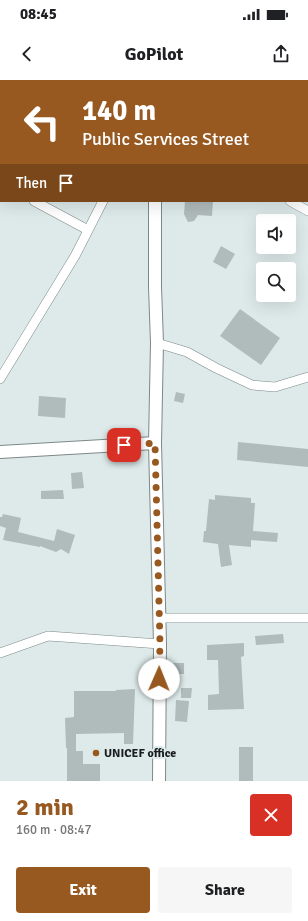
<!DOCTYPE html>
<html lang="en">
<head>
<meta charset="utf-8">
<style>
  :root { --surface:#fff; --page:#f6f6f6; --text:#202124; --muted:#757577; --accent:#985920 }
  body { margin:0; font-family:Signika,sans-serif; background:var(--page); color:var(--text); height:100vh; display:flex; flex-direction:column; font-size:15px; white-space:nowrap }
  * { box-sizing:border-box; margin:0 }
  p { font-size:13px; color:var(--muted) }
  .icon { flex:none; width:22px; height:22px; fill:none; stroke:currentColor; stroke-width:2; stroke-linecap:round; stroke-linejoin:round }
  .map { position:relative; height:701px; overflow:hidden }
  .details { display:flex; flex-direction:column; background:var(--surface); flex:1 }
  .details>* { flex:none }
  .guide { position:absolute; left:0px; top:0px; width:308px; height:122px; box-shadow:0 4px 16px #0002; background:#985920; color:#fff; overflow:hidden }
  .controls { position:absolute; left:256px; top:134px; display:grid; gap:8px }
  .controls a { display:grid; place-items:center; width:40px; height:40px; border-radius:4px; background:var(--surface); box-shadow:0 4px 16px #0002; font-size:20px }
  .pin { position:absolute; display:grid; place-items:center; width:34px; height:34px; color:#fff; margin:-17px; border-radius:8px; box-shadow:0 2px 6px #0006 }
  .me { position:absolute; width:44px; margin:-22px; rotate:1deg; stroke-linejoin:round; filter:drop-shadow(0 0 3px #0008) }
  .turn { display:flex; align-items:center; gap:14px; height:84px; padding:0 16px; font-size:18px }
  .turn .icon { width:52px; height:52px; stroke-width:2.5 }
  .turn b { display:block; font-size:28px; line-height:34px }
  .then { display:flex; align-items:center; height:38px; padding:0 16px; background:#0003; gap:8px; font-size:15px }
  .round { display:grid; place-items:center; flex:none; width:42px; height:42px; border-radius:4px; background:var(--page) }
  .overview { display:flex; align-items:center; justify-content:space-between; height:68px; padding:0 16px }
  h1 { font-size:24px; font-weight:800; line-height:30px; color:var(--accent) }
  .button { display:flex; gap:8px; margin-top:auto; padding:8px 16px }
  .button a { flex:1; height:46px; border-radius:4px; background:var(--accent); color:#fff; font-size:16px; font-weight:800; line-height:46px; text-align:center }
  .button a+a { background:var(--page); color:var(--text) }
  .status { display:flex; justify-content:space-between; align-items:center; height:28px; padding:0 20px; background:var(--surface); direction:ltr }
  .status svg { height:11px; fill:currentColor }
  header { display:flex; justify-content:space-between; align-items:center; height:52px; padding:0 16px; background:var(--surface); font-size:18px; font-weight:800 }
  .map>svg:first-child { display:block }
</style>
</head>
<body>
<div class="status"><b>08:45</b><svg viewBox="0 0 49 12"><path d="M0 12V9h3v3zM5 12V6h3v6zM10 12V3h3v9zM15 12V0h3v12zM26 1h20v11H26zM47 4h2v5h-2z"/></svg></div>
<header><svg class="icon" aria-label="back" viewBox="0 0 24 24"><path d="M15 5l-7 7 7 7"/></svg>GoPilot<svg class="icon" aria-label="share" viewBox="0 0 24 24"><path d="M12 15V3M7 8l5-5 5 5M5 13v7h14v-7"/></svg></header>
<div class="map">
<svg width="308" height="701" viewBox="0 0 308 701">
  <rect width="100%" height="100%" fill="#deeaea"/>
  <g fill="#b0bbbb">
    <path d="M185,121H213L212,136L198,135L194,141L188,142L184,134Z"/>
    <path d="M221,166L235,174L226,189L213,182Z"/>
    <path d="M240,229L280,258L261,285L220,256Z"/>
    <path d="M176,312L185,314L183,323L174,321Z"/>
    <path d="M39,316L66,318L65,338L38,336Z"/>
    <path d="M238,362L308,369V387L237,380Z"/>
    <path d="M82,392L84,408L72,409L71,393Z"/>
    <path d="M63,410L64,419H41V411Z"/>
    <path d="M215,415L251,418V423H255L253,451L278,453L277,462L251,460V467L229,465L232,485L221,487L218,464L203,462L204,451H206L209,419L215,420Z"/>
    <path d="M3,434L21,438L18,452L54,461L57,449L75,455L69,474L61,469L56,472L40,466V467L3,460L6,448L0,446V437H2Z"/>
    <path d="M283,554L284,563L256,565L255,556Z"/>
    <path d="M244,563V576L241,577L244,629L208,630V615L219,614L218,580H207V565Z"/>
    <rect x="173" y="583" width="11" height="11"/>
    <path d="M181,608H192L191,618H181Z"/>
    <path d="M135,609L133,664H124V653L76,654V671H83V684H100V701H67V668H66L65,638L74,637V611H116V610Z"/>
    <path d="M176,620L189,621L187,642L175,641Z"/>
    <rect x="239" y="667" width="14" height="34"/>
  </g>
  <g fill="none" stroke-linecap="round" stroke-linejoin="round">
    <g stroke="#7d8888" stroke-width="10">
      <g id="minor">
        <path d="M158,1V0"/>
        <path d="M307,42L308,41"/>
        <path d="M0,103L1,104"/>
        <path d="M34,121L88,150"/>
        <path d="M290,121L308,131"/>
        <path d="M157,263L187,272L216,288L252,305L275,307L308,297"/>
        <path d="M0,299L75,176L103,121"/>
        <path d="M159,538H308"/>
        <path d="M0,573L48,556L160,564"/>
      </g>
    </g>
    <g stroke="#7d8888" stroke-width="14">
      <g id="tertiary">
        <path d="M167,1V0"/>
        <path d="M155,121V207L157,263L155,363L160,564L159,701"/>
        <path d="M0,372L155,363"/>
      </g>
    </g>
    <use href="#minor" stroke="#fff" stroke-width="9"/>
    <use href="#tertiary" stroke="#fff" stroke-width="12"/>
  </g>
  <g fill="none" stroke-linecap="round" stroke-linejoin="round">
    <path stroke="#985920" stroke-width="7" stroke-dasharray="0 12.6" d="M124,365L155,363L160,564L159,599"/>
  </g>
  <circle fill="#985920" stroke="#deeaea" stroke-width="1.5" cx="96" cy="673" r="4"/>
  <g text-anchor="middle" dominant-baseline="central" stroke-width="4" stroke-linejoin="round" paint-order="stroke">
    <g font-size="12" font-weight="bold" fill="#191d1d" stroke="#deeaea" text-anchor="start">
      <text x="104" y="673">UNICEF office</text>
    </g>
  </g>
</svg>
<div class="controls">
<a><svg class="icon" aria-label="sound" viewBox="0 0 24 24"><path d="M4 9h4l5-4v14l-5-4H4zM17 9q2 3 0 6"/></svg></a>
<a><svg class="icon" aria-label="search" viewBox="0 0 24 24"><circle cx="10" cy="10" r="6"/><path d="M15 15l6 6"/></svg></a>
</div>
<div class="pin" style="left:124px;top:365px;background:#d93025"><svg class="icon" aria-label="arrive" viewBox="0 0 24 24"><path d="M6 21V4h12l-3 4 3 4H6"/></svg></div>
<svg class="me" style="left:159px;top:599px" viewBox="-20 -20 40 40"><circle r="19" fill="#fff"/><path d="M0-13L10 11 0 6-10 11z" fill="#985920"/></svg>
<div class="guide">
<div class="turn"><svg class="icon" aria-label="left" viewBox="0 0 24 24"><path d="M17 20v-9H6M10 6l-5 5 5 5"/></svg><div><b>140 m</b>Public Services Street</div></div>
<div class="then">Then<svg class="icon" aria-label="arrive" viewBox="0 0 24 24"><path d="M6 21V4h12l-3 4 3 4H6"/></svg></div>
</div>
</div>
<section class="details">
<div class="overview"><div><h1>2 min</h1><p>160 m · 08:47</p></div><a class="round" style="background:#d93025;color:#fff"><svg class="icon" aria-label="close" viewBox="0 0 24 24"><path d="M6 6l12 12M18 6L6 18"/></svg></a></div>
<div class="button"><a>Exit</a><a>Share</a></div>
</section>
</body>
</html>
